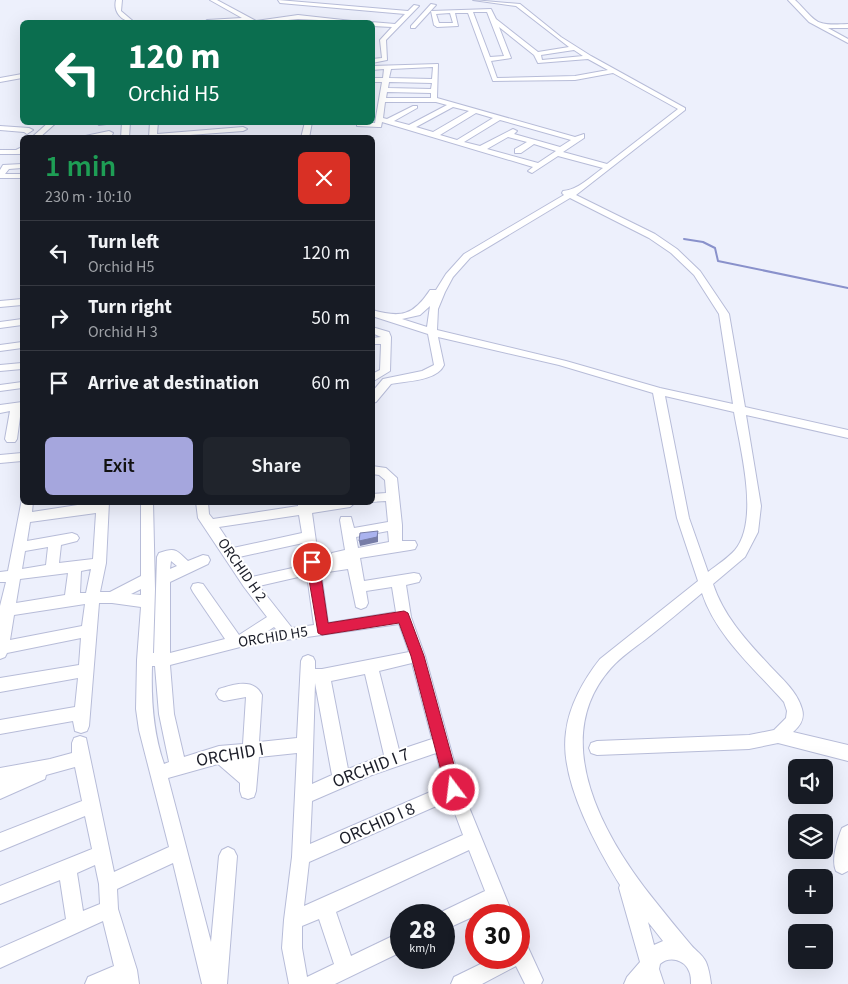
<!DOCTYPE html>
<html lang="en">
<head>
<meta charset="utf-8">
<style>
  :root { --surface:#171b24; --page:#20242c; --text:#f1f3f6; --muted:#9ea1a6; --line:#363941; --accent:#a5a6dd }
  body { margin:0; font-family:"Source Sans 3",sans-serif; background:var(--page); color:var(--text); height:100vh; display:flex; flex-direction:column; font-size:19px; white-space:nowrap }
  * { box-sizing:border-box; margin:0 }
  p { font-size:16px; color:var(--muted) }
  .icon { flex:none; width:28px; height:28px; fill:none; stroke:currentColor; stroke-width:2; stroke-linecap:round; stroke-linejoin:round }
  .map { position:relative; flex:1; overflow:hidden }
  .sheet { position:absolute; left:20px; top:135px; width:355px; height:370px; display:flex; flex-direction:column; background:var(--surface); border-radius:8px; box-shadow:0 5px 20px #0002 }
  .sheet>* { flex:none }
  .hud { position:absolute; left:20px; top:20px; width:355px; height:105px; border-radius:8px; box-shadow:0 5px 20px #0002; background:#0b6e4f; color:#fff; overflow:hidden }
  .fabs { position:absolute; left:788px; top:759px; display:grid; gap:10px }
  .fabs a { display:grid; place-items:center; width:45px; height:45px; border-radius:8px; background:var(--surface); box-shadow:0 5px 20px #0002; font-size:25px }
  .speed { position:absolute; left:390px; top:904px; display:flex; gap:10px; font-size:25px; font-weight:700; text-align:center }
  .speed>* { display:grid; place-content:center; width:65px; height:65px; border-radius:50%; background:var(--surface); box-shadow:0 5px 20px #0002; line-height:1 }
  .speed small { font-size:12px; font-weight:400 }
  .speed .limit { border:8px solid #d22; background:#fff; color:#111 }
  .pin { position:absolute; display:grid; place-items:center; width:42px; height:42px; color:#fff; margin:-21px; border:2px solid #fff; border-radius:50%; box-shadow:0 1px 5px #0007 }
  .me { position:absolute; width:55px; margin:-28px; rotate:345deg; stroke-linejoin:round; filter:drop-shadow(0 0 4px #0008) }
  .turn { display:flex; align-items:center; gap:18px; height:105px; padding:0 25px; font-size:22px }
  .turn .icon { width:65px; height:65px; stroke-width:2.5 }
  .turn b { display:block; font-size:35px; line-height:42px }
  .round { display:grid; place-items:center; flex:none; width:52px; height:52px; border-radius:8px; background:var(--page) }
  .headline { display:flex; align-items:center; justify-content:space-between; height:85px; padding:0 25px }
  h1 { font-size:30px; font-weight:600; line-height:38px; color:#1e9e55 }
  .button { display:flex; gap:10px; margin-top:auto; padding:10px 25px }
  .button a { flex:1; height:58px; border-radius:8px; background:var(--accent); color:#111; font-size:20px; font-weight:600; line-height:58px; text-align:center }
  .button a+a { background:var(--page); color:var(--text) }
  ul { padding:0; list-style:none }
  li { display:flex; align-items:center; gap:15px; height:65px; padding:0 25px; border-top:1px solid var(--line) }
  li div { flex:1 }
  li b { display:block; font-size:19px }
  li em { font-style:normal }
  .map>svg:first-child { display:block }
</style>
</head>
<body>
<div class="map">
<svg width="848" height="984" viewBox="0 0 848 984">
  <rect width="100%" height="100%" fill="#edf0fc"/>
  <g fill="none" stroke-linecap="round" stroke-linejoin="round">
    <path stroke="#8991cb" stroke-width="2" d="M684,239L703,242L715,248L718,261L848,288"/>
    <g stroke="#b7bcd8" stroke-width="2">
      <g id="minor">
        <path d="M116,0H122L121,11L134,22C122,22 113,12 116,0Z"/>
        <path d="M210,0H217L256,21L298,15L361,22L298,19L267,22L247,21L205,22L207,20L242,18Z"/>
        <path d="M278,0L408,11L414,5L419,6L386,40L387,60L372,63V59L382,58L380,40L392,27L372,26L371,22L395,24L405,14L280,3Z"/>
        <path d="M473,0L520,4L561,37L591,56L685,108V110L576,195L655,234L677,249L700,271L729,314L745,407L848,430V438L746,415L761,506L758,532L745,557L713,584C724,617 747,641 770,666C782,679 797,691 802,709C805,719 800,726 793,732L848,745V761L778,743L749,749L597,755L591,753L589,748L591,743L597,741L749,735L774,730L786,718L787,711L784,702C755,669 716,636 702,593C683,609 665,624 646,639C634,648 621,657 611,668C547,740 605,839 655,901C667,916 679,931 691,945C696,951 702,954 706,962C709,969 710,977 711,984H691C691,980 691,975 689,971C684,959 669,956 660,964L659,969L664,984H624L627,977L640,962L619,888L620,885C596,846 559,779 566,732C569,706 584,679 600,659L698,581L677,518L653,393L559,365L438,337L444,365C437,381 406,381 391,384L376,402L372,403V392L383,379L422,371L434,365L428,334L372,316V310C401,318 413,316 430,290H436L446,274L464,254L564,195L562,193L563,191C578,190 590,177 603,168L558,156L532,173L528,171L533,167L382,122L381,127H378L357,126V122L375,123L382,82H372V78H383L384,69L372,70V66L438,64L437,98L575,137L584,134V138L563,152L607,164L678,109L613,73L575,80L493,81L468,13H455L458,26L437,27L434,25L431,11L491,9L496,19L538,52L569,47L516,6ZM473,12H487L504,56L490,57ZM450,13L453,23H439L436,14ZM499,27L534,55L538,63L588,59L608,70L575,76L497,78L491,61L511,58ZM574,50L583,56L542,60L541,55ZM433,67L432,79L389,78L391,69ZM389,82L432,83L431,89L388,88ZM387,92L431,93V98H386ZM385,102H436L447,105L409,125L394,121L417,108V106H413L387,119L383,118ZM453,107L469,111L433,132L416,127ZM476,113L493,118L457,140L440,135ZM500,120L571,140L560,147L514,134L517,131L513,129L480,146L464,142ZM508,137L527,142L515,149V153H521L534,144L556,151L538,163L487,149ZM570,198L649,238L671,253L694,275L719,314L733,404L660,388L566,361L437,330L438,309L445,292L453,277L470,258ZM430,306L427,327L402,319L420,315ZM665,396L734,412C740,448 760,520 735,550C728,558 717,565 708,572L689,518ZM648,922L663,941L654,945Z"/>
        <path d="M788,0H795C818,22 812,26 848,24V28H828L848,39V43L809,22Z"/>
        <path d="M431,4L436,5L415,28H411V26Z"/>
        <path d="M22,74V78L0,82V78Z"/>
        <path d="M49,122H57L39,138H31Z"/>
        <path d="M96,122H121L99,125Z"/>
        <path d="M122,122H130L129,138H121Z"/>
        <path d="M150,122H158L157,134L243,127L247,129L243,131L149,138Z"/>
        <path d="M305,122H312L309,138H301Z"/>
        <path d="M0,126L29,128L33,130L27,134L24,132L0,130Z"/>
        <path d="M109,131L113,133L112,135L95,138H76Z"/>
        <path d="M22,147V152L21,154H0V150H16Z"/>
        <path d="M22,164V168L9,169L5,174H22V178H0V170L3,165Z"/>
        <path d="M22,299V305L0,307V301Z"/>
        <path d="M22,319V325L0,328V322Z"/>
        <path d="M372,327L389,332L391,337L390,371L372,382V374L380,370L381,344H372V338L381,337L372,333Z"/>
        <path d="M22,342V348L0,351V345Z"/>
        <path d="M22,363V369L0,371V365Z"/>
        <path d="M22,382V388L0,391V385Z"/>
        <path d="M22,402L17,439L15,442H7L5,439L10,411L0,413V405Z"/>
        <path d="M22,453V461L0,463V455Z"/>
        <path d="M372,466L386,468L397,478L402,525V541H415L417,545L415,549L410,550L360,558L364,581L414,573L419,574L421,578L419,582L406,585L411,617L425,656L462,790L513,915H495L492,908L444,930V915L437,914L485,891L469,850L336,912L351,956L401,932V952L335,984H289L282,948L284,920L292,857L297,753L259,757L256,791L254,797L248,799L242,797L240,791V783L218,764L168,778L211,942L219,856L222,850L228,847L234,850L237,856L227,984H202L173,863L117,889L118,909L137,970L139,984H85L88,977L114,966L103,921L0,968V948L66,919L60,880L0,904V886L92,849L85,816L0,851V833L82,801L75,767L46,775L45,779L0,799V768L50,759L72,753V743L74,738L80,736L86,738L114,872L169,847L139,730L136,709L137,660L141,607L112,603H99L89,726L87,731L81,733L75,731L73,721L0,734V720L75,707L78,678L0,692V678L79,665L81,638L7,653L5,657L0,659V606L6,582H0V572L8,571L22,499V502H33L32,512L97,502H109L106,563L100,592H110L141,576V502H153L155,589L153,653H154L157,557L159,553C176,547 176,550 188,561L203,555L208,556L210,560L208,564L170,582V653L225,639L193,592L191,588L193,584L198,583L203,584L239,635L267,617L244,587L198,518L196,502H208L209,514L213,519L298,506V502H356L350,507L312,513L319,563L333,561L330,557L332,553L345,550L340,520L341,517H351L354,528L388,522L386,501L369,502H372V494L386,493L385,480L379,475L372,474ZM96,513L93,559L59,563L61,545L77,541L79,538L77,535L72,533L27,541L30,522ZM299,515L302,533L233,548L219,527ZM388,531L389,542L358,548L356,537ZM303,543L306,565L252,577L239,557ZM48,547L46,565L22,569L25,551ZM171,561L177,566L170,569ZM91,569L86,593H80L81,571ZM348,569L356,607L361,609L366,607L368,603L366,591L392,587L396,612L328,623L321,573ZM68,573L65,595L16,603L20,579ZM307,575L314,625L292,628L259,586ZM141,589V595L131,594ZM85,604L82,626L10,640L14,615ZM399,624L409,652L322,669H315V661L313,657L308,655L303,657L301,661L297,738L259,742L262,695C254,678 234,684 219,689L216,694L219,699L224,701L246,697L243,744L219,746L184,757L174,714L170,665L244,646ZM274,627L277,630L268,631ZM412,663L432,739L399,750L379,671ZM152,666H155L159,714L169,762L164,764C153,732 151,700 152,666ZM365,674L384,755L348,769L331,681ZM315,683L332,775L312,784ZM436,753L444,786L310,844L312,801L372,775ZM450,800L463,835L304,906L309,862ZM95,865L99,884L100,904L83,911L77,873ZM319,919L334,964L307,977L302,948V926Z"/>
        <path d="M848,825V871L842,874L836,871C831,860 837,840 842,828Z"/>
        <path d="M519,940L526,943L543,980L541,984H525L516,966L482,984H451L454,977L493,958H519Z"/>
      </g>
    </g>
    <use href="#minor" fill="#fff" fill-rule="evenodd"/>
  </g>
  <path fill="#777da7" d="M378,531V542L360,546L359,541Z"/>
  <path fill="#aab3ef" stroke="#777da7" d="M378,531L377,537L359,541L360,533Z"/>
  <path fill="#e11d48" stroke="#92132f" d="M312,557L317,558L319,562L328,623L404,611L408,613L424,656L461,790L459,795L454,798L448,795L446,790L411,656L399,623L322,635L318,633L306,562L308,558Z"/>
  <g text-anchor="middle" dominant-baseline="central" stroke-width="4" stroke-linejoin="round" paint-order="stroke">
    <g font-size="15" fill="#1b1d28" stroke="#fff">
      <text transform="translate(242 570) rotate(55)">ORCHID H 2</text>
      <text transform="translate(273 637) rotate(-9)">ORCHID H5</text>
    </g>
    <g font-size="18" fill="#1b1d28" stroke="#fff">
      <text transform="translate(230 755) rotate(-10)">ORCHID I</text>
      <text transform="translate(371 768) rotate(-21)">ORCHID I 7</text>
      <text transform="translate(377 824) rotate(-24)">ORCHID I 8</text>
    </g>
  </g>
</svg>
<div class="fabs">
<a><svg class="icon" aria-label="sound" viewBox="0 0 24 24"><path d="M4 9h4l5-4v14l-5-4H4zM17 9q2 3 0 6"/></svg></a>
<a><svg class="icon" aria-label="layers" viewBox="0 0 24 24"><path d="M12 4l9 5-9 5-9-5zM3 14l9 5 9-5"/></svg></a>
<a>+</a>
<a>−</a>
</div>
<div class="speed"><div>28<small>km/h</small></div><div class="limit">30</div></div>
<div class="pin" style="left:312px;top:562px;background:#d93025"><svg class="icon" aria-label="arrive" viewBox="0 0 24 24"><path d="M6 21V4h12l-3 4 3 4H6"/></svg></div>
<svg class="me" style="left:454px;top:790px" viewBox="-20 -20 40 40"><circle r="17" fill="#e11d48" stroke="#fff" stroke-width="3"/><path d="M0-11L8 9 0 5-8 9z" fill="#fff"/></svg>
<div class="hud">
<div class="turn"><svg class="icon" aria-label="left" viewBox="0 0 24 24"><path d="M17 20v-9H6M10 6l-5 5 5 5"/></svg><div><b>120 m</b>Orchid H5</div></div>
</div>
<section class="sheet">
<div class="headline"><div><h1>1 min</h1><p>230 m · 10:10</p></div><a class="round" style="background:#d93025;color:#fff"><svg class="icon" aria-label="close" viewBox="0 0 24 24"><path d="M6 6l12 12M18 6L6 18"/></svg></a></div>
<ul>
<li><svg class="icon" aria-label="left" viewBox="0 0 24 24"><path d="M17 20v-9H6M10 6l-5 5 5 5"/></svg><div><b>Turn left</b><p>Orchid H5</p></div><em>120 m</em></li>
<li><svg class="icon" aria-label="right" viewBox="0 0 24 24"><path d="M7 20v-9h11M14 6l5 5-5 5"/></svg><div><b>Turn right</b><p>Orchid H 3</p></div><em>50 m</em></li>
<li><svg class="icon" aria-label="arrive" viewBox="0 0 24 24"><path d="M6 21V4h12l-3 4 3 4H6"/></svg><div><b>Arrive at destination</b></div><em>60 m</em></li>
</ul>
<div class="button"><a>Exit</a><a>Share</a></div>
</section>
</div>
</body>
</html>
